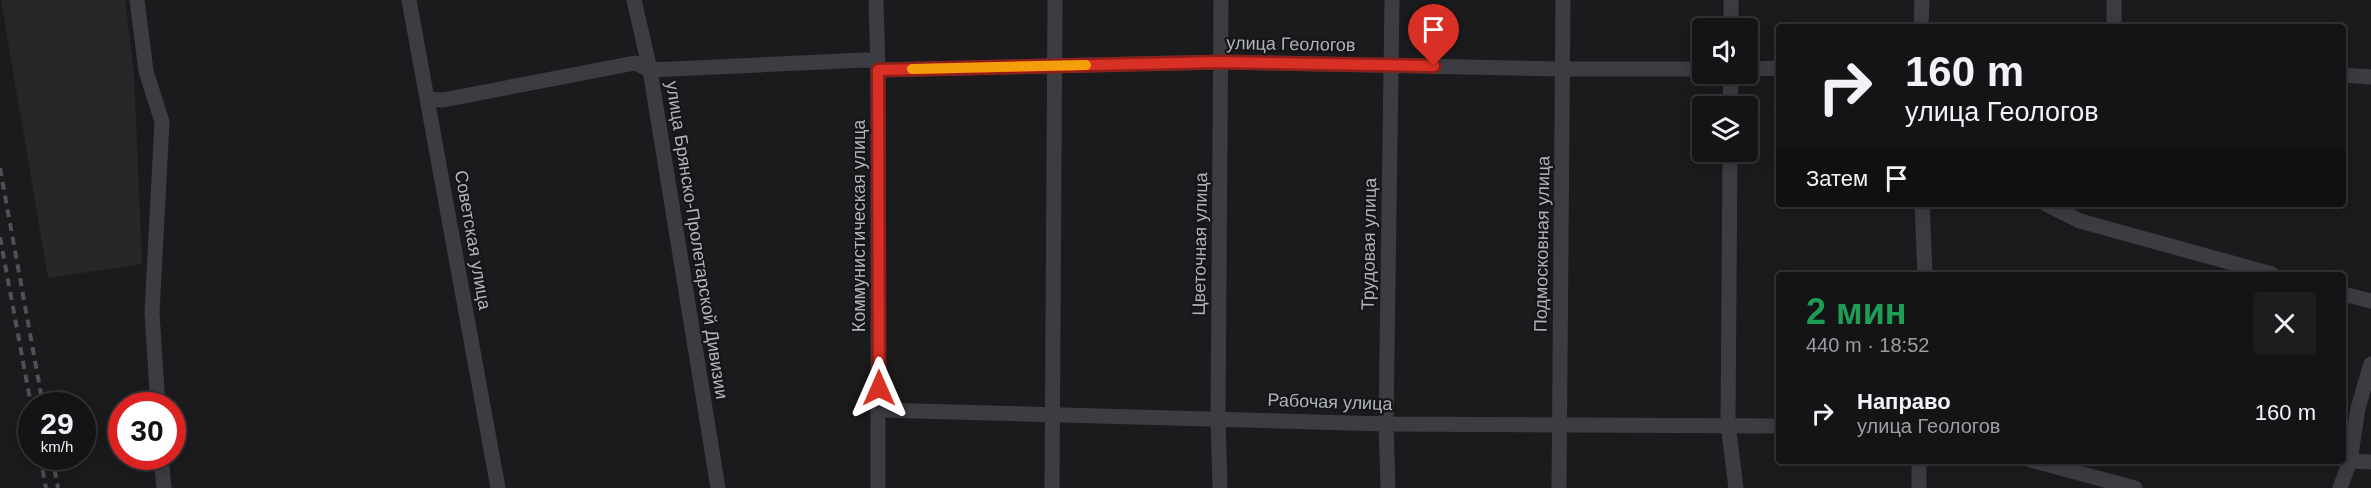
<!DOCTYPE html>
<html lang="ru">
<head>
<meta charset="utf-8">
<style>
  :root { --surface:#141416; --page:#1d1d1f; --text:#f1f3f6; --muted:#9d9ea1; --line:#333335 }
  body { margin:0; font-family:Helvetica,sans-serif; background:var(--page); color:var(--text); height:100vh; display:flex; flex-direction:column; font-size:22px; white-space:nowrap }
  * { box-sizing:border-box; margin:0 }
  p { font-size:20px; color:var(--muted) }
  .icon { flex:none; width:33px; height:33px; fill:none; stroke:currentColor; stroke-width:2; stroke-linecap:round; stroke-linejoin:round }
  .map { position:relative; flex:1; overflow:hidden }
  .panel { position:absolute; left:1776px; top:272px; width:570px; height:192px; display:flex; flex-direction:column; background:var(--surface); border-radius:6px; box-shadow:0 3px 15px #0003,0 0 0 2px var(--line) }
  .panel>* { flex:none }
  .guide { position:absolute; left:1776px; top:24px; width:570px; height:183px; border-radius:6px; box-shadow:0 3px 15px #0003,0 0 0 2px var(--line); background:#141416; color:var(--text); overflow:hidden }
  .controls { position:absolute; left:1692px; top:18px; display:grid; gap:12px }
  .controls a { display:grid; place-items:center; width:66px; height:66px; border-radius:6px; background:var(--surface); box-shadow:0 3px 15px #0003,0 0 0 2px var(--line); font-size:30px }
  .speed { position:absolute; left:18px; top:392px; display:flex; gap:12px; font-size:30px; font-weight:700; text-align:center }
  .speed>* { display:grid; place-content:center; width:78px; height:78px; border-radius:50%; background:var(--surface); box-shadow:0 3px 15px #0003,0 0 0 2px var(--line); line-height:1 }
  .speed small { font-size:15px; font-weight:400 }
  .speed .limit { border:9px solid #d22; background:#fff; color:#111 }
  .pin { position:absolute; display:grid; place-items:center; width:51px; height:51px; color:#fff; margin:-62px -26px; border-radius:50% 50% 50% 0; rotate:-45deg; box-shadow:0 0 6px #0007 }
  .pin .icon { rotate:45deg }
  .me { position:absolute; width:66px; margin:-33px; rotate:0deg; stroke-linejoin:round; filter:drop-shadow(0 0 4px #0008) }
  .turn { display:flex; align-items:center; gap:21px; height:126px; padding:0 30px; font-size:27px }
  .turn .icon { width:78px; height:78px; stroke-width:2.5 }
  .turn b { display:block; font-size:42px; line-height:51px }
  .then { display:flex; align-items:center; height:57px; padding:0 30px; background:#0003; gap:12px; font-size:22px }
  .round { display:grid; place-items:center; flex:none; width:63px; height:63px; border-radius:6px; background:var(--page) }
  .headline { display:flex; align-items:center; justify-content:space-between; height:102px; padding:0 30px }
  h1 { font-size:36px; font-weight:600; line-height:45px; color:#1e9e55 }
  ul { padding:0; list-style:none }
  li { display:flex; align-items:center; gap:18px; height:78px; padding:0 30px }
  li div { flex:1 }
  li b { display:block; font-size:22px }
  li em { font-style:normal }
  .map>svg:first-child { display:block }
</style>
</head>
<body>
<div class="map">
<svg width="2371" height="488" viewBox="0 0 2371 488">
  <rect width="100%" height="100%" fill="#1b1b1d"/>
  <path fill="#27272a" d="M1,0H125L134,74L142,264L48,278Z"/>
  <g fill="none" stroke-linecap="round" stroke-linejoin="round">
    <g stroke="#3c3d42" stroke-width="15">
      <path d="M137,0L146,71L162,122L152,313L158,405"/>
      <path d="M409,0L498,488"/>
      <path d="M634,0L650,70L718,488"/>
      <path d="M876,0L878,70V488"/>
      <path d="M2114,0V27"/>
      <path d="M1921,27L1922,0"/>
      <path d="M1731,28V0"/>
      <path d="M1748,69L1779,68"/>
      <path d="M878,70L1221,62L1563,69H1702"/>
      <path d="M2343,75L2371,77"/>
      <path d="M428,99L443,100L635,63L650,70L865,60L878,61"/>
      <path d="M1730,106L1731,74"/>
      <path d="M1730,152L1728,424L1736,488"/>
      <path d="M1922,204L1925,274"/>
      <path d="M2046,204L2080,221L2272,274"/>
      <path d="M2343,294L2371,301"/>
      <path d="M880,410L1386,424L1779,426"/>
      <path d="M161,456L164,488"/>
      <path d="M1919,460V488"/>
      <path d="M2030,460L2135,488"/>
      <path d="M2350,461L2371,462"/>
      <path d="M1052,488L1055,0"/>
      <path d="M1220,488L1218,418L1221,0"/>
      <path d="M1388,488L1386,424L1392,0"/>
      <path d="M1559,488L1563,0"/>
      <path d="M2340,488L2350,461L2358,408L2371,364"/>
    </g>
    <g stroke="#4f5157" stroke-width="4" stroke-dasharray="8 6" stroke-linecap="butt">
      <path d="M0,168L43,405"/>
      <path d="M0,237L32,410"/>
      <path d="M40,456L46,488"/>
      <path d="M52,456L58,488"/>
    </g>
  </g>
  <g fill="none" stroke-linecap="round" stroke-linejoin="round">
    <g stroke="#8d1f18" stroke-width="15">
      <path id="route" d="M879,388L878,70L1221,62L1434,66"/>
    </g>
    <use href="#route" stroke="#d93025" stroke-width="10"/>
    <path stroke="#f59e0b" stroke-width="10" d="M912,69L1086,65"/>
  </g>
  <g text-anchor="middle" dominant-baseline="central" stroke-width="4.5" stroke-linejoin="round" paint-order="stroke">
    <g font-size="18" fill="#aeb3bc" stroke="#161618">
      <text transform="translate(1291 44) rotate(1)">улица Геологов</text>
      <text transform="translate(859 226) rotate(-90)">Коммунистическая улица</text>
      <text transform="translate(473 240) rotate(80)">Советская улица</text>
      <text transform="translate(697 240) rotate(81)">улица Брянско-Пролетарской Дивизии</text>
      <text transform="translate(1200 244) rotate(-89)">Цветочная улица</text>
      <text transform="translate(1369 244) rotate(-89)">Трудовая улица</text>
      <text transform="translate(1542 244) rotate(-89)">Подмосковная улица</text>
      <text transform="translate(1330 402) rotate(2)">Рабочая улица</text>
    </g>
  </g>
</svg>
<div class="controls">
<a><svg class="icon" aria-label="sound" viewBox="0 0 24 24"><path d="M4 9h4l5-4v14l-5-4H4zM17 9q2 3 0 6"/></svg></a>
<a><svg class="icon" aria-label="layers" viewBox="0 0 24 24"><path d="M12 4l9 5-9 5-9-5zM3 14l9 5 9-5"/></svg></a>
</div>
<div class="speed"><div>29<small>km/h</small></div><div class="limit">30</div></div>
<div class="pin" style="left:1434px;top:66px;background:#d93025"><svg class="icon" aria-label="arrive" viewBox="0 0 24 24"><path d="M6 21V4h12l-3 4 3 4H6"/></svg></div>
<svg class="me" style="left:879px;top:388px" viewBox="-20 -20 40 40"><path d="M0-17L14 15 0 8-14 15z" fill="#d93025" stroke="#fff" stroke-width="4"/></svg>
<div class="guide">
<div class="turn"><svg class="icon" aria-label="right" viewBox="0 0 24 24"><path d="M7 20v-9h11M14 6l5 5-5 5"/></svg><div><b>160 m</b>улица Геологов</div></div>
<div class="then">Затем<svg class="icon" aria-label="arrive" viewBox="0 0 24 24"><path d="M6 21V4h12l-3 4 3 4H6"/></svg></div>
</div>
<section class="panel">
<div class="headline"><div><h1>2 мин</h1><p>440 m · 18:52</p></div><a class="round"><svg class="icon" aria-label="close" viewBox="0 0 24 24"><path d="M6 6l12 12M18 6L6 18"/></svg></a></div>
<ul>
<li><svg class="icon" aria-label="right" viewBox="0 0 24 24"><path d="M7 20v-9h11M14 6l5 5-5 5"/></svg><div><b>Направо</b><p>улица Геологов</p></div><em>160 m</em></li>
</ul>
</section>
</div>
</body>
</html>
